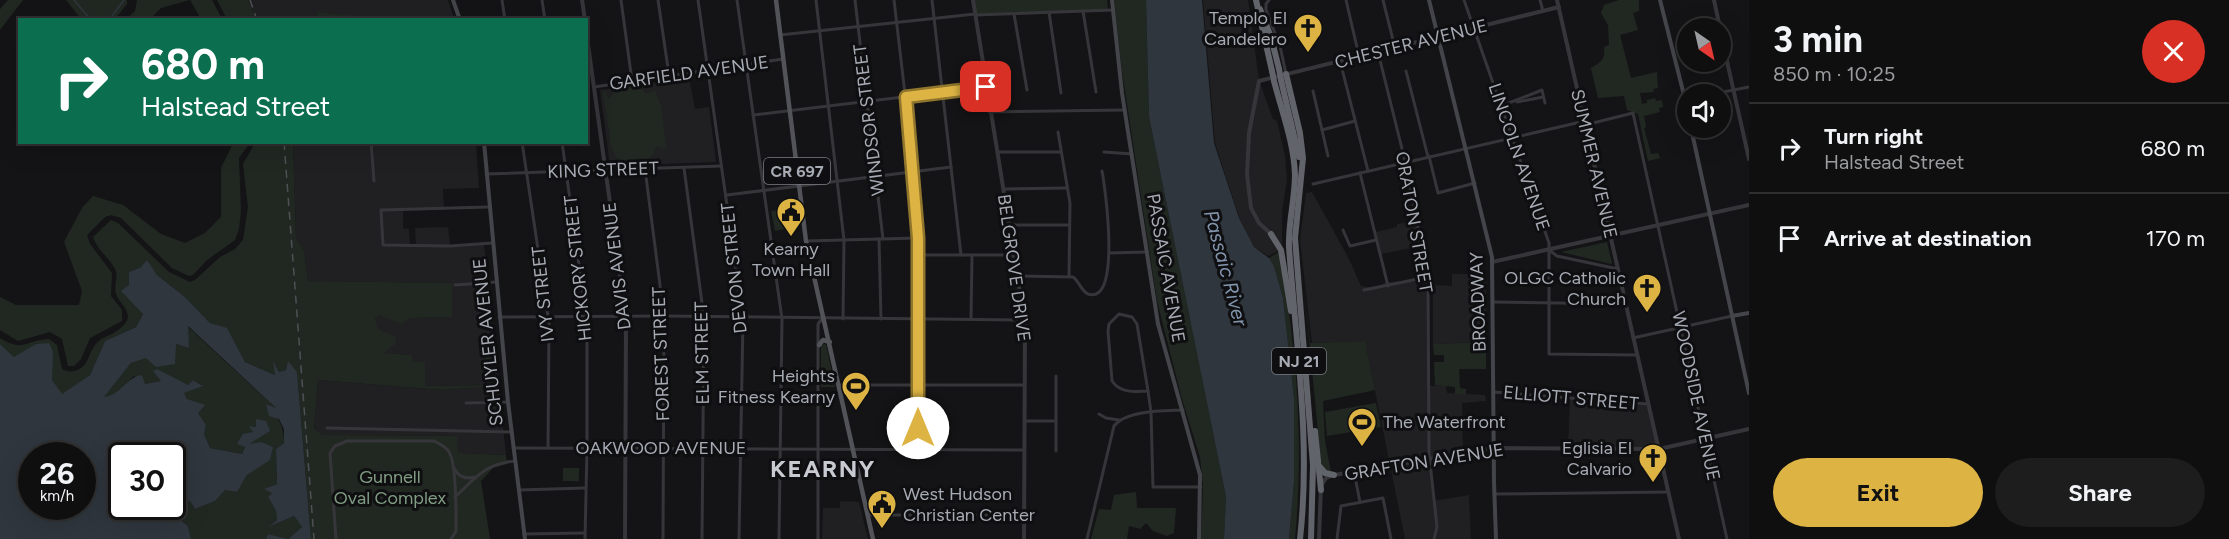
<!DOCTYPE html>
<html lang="en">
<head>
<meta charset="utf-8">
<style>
  :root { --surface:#0f0f10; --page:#1d1d1e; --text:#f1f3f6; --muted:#9b9c9f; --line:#2f2f30; --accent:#ddb444 }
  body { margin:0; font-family:Figtree,sans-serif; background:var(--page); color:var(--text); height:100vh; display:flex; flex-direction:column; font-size:22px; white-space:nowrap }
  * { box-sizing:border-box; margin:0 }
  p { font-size:20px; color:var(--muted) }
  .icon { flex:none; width:33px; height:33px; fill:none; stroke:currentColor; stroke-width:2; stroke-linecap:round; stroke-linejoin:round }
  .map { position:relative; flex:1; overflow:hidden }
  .sheet { display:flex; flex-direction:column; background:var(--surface); width:480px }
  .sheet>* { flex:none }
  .top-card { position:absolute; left:18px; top:18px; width:570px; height:126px; border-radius:0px; box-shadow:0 6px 24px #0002,0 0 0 2px var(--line); background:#0b6e4f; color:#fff; overflow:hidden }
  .needle { width:39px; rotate:146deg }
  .fabs { position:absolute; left:1677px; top:18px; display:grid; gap:12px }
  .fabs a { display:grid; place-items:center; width:54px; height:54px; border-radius:50%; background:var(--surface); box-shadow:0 6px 24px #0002,0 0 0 2px var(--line); font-size:30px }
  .speed { position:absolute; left:18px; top:442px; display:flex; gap:12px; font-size:30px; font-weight:700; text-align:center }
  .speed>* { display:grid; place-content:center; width:78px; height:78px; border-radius:50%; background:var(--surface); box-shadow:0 6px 24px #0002,0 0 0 2px var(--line); line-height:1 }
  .speed small { font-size:15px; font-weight:400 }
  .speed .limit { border:3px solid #111; border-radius:9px; background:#fff; color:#111 }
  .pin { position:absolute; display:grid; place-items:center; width:51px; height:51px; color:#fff; margin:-26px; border-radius:12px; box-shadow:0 3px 9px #0006 }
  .me { position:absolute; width:66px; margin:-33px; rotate:0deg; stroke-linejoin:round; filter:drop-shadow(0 0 4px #0008) }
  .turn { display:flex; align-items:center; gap:21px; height:126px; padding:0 24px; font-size:27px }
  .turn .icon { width:78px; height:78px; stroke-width:2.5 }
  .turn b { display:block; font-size:42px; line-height:51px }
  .round { display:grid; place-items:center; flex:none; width:63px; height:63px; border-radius:32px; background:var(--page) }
  .head { display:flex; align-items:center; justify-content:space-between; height:102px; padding:0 24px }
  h1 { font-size:36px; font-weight:700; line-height:45px }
  .cta { display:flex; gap:12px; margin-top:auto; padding:12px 24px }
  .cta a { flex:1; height:69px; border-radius:36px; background:var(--accent); color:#111; font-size:24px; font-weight:700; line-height:69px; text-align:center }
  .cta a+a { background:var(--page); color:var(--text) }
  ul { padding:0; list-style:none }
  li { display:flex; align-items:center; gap:18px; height:90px; padding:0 24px; border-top:2px solid var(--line) }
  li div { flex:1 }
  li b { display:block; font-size:22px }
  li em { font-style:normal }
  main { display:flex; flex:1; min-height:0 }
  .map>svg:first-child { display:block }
</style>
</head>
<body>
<main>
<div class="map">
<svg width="1749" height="539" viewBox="0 0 1749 539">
  <rect width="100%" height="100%" fill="#141416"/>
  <g fill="#202022">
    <path d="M248,0H448L454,19L384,20L317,12L316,19H256Z"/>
    <path d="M1203,0H1248L1259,80L1273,119L1277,121L1285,156L1287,179L1282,212V249L1268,256L1254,247L1239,217L1215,143Z"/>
    <path d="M689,78L695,109L709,107L716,162L610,166L600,90Z"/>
    <path d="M293,143H476L479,188L443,189L444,209L403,211V228L409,229L410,246H416L415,228L448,227L450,245L484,244L506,455L458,453L456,436L323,435L314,429L318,380L442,390L487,387L491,384L490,355L494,349H485L487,385L425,386L413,362L412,355L384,353L375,319L379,315L410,318L452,317L451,283L308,281L304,250L296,238Z"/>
    <path d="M1312,192L1349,259L1361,286L1376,288L1386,282L1427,281L1429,386L1446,385L1447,393L1485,395L1486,401L1462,403L1463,453L1429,459L1433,501L1469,495L1471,539H1405L1365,341L1312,343L1300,240L1306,193Z"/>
    <path d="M1416,221L1421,246L1381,254L1376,232L1397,227V224Z"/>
    <path d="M1452,274H1486V342L1433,344V285L1452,286Z"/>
    <path d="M1570,399L1649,405L1658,448H1568Z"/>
    <path d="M840,501L859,502L868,539H822L823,508H840Z"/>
  </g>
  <g fill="#212822">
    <path d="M8,0H23L0,30V9Z"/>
    <path d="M66,0H127V4L115,19L82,20Z"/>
    <path d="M137,0H212L222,19H201L190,0L161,8L150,19H127L135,11Z"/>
    <path d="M217,0H248L256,19H227Z"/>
    <path d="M973,0H1107L1108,10L976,15Z"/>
    <path d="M1114,0H1146L1149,117L1226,497L1224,539H1201L1203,486L1200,457L1182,399L1157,301L1122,71Z"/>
    <path d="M1619,0H1639V11L1633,13L1638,30L1620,35L1631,78L1657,72L1658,88L1653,89L1654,92L1640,93L1642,104L1647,103V100L1655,98L1656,101L1662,100L1663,107L1659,108L1660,112L1644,116L1646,127L1644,128L1651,154L1658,153L1660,158L1648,161L1638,114L1627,110L1624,96L1598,98L1591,68C1601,62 1606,59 1604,47L1609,45L1608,25L1601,13L1604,5Z"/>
    <path d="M317,12L384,19H316Z"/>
    <path d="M628,86L640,88L646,94L655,91L661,106L666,145V149L657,146C651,162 637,169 622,162L616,157L611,146L603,91H606L608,100L618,89Z"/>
    <path d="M232,143H250L239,158L241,211L239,229L235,240L207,260L193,275L189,276L172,268L121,218L111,215L105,217L87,235L90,244L112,273L111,296L122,310V321L90,338L81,359L74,366H68L62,339L50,332L18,341L0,330V297L16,305H79L82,291L64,242L82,208L93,196L123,205L161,234L185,243L205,233L221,217V168L231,148Z"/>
    <path d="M255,143H293L296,238L304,250L308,281L452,283V317L410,318L401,324L379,315L375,319L378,329L396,337L395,344L384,353L412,355L413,362H425V386L487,385L485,348L495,349L490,355L491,384L487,387L442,390L318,380L314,429L323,435L457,436L458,453L506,455L507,464L493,468L481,481L490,539H311L297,372L288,362L286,370L279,372L274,363L275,375L245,362L227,329L210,323L185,297L157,275L148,264L129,272L143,314L136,327L105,341L90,375L61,395L52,380V372L36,344L20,356L14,357L0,344V338C24,353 25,340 49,339L57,345L62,369C72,375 84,369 88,359C99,331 106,342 123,326C136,314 120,305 116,294C113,285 120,276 114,267C108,257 97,249 93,237L111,220L118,223L169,272L190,282L195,280L220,257L235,249L243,240L248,207L243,164Z"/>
    <path d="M795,208L797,226L775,231L771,211Z"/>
    <path d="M1607,242L1612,263L1611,264L1561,252Z"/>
    <path d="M1279,252C1297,346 1304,444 1295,539H1289L1294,482V398L1283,298L1274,266L1269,258Z"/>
    <path d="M1303,277L1310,343L1365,341L1375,390L1323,401L1325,441L1331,472H1327L1321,462Z"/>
    <path d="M187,326L278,410L267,404C279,418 284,426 284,443L276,449L277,484L265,489L272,493L268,497L276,511L277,520L272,526L294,516L302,527L288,539L268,534L266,539H191L188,526L179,519L180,504L190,501L195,509L215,501L225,489L237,492L247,475L270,459L248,445L256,427L250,426L253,432L237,444L245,446L242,454L210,448L204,434L206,425L183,393L202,385L193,380L188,385L161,381L145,384L134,376L112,397L103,398L131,363L176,344L189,348Z"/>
    <path d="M1486,342V369H1459L1460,388L1466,389V394H1455V387L1435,385L1434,362H1444V355H1434L1433,344Z"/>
    <path d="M826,344L835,387H821V345Z"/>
    <path d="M1376,403L1381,427L1327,436L1325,412Z"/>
    <rect x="563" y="468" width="16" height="13"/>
    <path d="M1136,492L1137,508H1176L1174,533L1167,536L1153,531L1146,523L1140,529L1129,526L1127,539H1091L1099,509L1111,510L1114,495Z"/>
  </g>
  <g fill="#2f363d" fill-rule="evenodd">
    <path d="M1146,0H1202L1214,143L1239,218L1254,247L1269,258L1274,266L1283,298L1294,398V482L1289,539H1224L1226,497L1149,117Z"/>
    <path d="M147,260L157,275L185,297L210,323L227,328L245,362L275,375L273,361L279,372L286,370L288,361L297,372L311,539H266L268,534L288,539L302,527L294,516L269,527L277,520L276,511L268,497L272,493L264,489L277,484L276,449L284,443V429L279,419L269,416L266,404L276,408L188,326L189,348L176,344L175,364L156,367L146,358L131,363L104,397C120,396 126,377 142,375L145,384L161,381L153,371L157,369L188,385L193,380L203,386L184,393L187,399L205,405L198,413L206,425L204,434L210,448L242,454L245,447L237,444L243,434L253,432L249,426L256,427V419L266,421L270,431L249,444L261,442L273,447L270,460L247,475L237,492L225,490L215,501L195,509L190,501L181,504L179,519L188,526L191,539H0V344L14,357L36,344L49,343L53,352L52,380L62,394L90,375L105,341L136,327L143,314L121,291L129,285V272L141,267ZM32,456H82V507H32ZM122,456H172V507H122Z"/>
  </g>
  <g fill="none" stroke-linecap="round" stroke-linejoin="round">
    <g stroke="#2f363d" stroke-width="1.5">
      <path d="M74,0L91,20"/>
      <path d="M109,20L124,0"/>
    </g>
    <g stroke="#36363a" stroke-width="3">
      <path d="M502,0L505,20"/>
      <path d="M542,0L545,20"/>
      <path d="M621,0L632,81"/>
      <path d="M658,0L669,75"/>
      <path d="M698,0L743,319L739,539"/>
      <path d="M737,0L782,319L779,539"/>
      <path d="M816,0L844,240L843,319"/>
      <path d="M855,0L883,239"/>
      <path d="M894,0L914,171L918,238V450"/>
      <path d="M932,0L961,255"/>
      <path d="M1269,0L1266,4V10L1280,46L1286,74"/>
      <path d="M1346,0L1359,56"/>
      <path d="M1383,0L1395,48"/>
      <path d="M1464,0L1549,243V354L1637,355"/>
      <path d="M1540,0L1543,11"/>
      <path d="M1083,11L1096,92"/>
      <path d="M1049,12L1061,93"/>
      <path d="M1014,14L1027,90"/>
      <path d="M975,15L1113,10"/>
      <path d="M780,35L975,14"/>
      <path d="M1378,52L1407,169L1428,281L1429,453L1437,527L1434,539"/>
      <path d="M1340,61L1368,171"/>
      <path d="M1406,71L1428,157"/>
      <path d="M594,87L783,59"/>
      <path d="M1313,91L1328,156"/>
      <path d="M1713,94L1749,87"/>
      <path d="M1517,102L1543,97"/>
      <path d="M1501,106L1542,90L1545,103"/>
      <path d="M989,112L1125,110"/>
      <path d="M753,115L986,87"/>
      <path d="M1585,125L1633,113L1727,539"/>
      <path d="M1322,130L1355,121"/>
      <path d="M1058,132L1070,203L1069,276"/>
      <path d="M371,142L374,181"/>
      <path d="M522,142L549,323L548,448"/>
      <path d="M562,142L587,323V448L585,539"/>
      <path d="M998,152H1061"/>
      <path d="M1104,152L1132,154"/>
      <path d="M1429,156L1438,193L1475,183"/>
      <path d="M684,168L704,318L702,539"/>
      <path d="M645,169L664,316L663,539"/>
      <path d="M1360,173L1388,286"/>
      <path d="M486,174L721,166"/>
      <path d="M1313,184L1585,121"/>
      <path d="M1004,189L1067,188"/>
      <path d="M727,195L951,167"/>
      <path d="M488,207L381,210L383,245L450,246L492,243"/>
      <path d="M1009,225H1069"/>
      <path d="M1343,230L1350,246L1376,240"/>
      <path d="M879,239L881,319"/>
      <path d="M806,241L918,238"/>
      <path d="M1549,250L1557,256L1618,269"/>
      <path d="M1109,253L1147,252"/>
      <path d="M918,255H1014"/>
      <path d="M1018,276L1073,277C1079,281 1081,291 1088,294C1122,305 1105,187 1102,171"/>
      <path d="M455,285L496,282"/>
      <path d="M1364,290L1428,277"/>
      <path d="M1493,302L1626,304"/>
      <path d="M1119,314L1132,317L1137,324L1148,391C1134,392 1120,393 1112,381L1108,331L1109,324Z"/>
      <path d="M499,317L664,316L1025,320"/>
      <path d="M971,319L972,255"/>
      <path d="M1633,338L1732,316"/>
      <path d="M839,385H1025"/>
      <path d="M1148,391L1151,412L1153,487H1201"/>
      <path d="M1493,392L1648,404"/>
      <path d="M466,403L508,402"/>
      <path d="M1099,414L1106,418L1119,420"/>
      <path d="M1025,421H1056"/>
      <path d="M327,428L511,432"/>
      <path d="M513,448L1024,450"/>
      <path d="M1056,451V376"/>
      <path d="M454,468C459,478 466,479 476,477"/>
      <path d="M1354,472L1360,502"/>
      <path d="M519,490L585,488"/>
      <path d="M1494,494L1668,492"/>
      <path d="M455,497C477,477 483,465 514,461"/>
      <path d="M868,515H1024"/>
      <path d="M524,534L584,533"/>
      <path d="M336,539L330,453L335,446L347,441H434C439,444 446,446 449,452C457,464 456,515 456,531L451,539"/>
      <path d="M818,539V324L822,319"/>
      <path d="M1087,539L1114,426C1126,410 1164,411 1183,410"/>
      <path d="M1337,539L1341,506L1383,498L1391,539"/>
    </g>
    <g stroke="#36363a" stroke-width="4">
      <path d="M582,0L585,20"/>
      <path d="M973,0L1025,324L1024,539"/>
      <path d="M1557,0L1679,539"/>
      <path d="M1714,0L1720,28"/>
      <path d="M586,30L626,318L625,539"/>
      <path d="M1720,30L1749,159"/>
      <path d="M1271,234L1259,223L1251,208L1247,174L1249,133L1259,81L1559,7"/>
      <path d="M1492,262L1749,205"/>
      <path d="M1319,539L1321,486L1326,478L1334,475L1494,448L1659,449L1749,429"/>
    </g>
    <g stroke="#44454a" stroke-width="4">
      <path d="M453,0L460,20"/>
      <path d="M1112,0L1122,93L1158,324L1200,475L1199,539"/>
      <path d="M1429,0L1492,257L1494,482L1496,539"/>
      <path d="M1660,0L1688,111"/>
      <path d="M1691,128L1749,393"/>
      <path d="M484,142L508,402L525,539"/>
      <path d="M1732,316L1749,313"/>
    </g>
    <g stroke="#525359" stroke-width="4.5">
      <path d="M776,0L806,241L873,539"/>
      <path d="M819,345L823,340L830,342"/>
    </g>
    <g stroke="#62646b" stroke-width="6">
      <path d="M1256,0L1272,71"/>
      <path d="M1260,9L1271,37L1279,69"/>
      <path d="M1286,74L1300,133L1303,158L1295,238L1313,465L1311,539"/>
      <path d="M1281,80L1299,157"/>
      <path d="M1274,81C1282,112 1294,143 1295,175C1295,199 1288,223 1289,247C1296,345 1311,441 1300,539"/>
      <path d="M1271,234L1281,250L1291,311"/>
      <path d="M1315,431L1321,490"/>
      <path d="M1320,467L1325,473L1334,475"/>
    </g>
    <g stroke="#4f5055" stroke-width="1.5" stroke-dasharray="8 6" stroke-linecap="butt">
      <path d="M250,0L257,20"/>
      <path d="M284,142L314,539"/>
    </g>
    <g stroke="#62646b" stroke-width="6">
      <path d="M1279,69L1281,80"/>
      <path d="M1272,71L1274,81"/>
    </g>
  </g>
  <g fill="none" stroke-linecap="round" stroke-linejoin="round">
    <g stroke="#90752c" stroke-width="15">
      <path id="route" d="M918,428V238L906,97L986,87"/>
    </g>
    <use href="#route" stroke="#ddb444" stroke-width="10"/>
  </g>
  <defs>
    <g id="church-pin" transform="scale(1.5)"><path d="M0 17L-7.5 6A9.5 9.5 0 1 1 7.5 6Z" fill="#ddb444" stroke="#0f0f11"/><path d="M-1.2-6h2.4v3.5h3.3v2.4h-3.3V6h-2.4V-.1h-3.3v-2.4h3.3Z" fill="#111"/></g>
    <g id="civic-pin" transform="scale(1.5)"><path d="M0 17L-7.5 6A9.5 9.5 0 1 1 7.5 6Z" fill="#ddb444" stroke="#0f0f11"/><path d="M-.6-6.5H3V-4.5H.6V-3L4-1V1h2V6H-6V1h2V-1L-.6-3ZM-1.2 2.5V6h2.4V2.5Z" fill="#111"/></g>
    <g id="stadium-pin" transform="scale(1.5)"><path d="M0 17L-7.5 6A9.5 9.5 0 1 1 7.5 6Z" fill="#ddb444" stroke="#0f0f11"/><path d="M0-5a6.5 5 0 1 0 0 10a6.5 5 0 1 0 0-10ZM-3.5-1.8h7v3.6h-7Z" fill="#111"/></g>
  </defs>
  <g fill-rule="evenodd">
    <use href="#church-pin" x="1308" y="28"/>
    <use href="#civic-pin" x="791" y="212"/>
    <use href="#church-pin" x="1647" y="288"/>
    <use href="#stadium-pin" x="856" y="386"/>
    <use href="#stadium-pin" x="1362" y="422"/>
    <use href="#church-pin" x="1653" y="458"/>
    <use href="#civic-pin" x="882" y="504"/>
  </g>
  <g text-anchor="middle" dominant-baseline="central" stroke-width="6" stroke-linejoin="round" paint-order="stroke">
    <g fill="#0f0f11" stroke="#797c83" stroke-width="1.5">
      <rect x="764" y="158" width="66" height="26" rx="4.5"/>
      <rect x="1272" y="348" width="54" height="26" rx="4.5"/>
    </g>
    <g font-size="16" font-weight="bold" fill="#a7abb4">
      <text x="797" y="171">CR 697</text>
      <text x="1299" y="361">NJ 21</text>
    </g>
    <g font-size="18" fill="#a7abb4" stroke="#0f0f11" text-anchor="end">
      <text x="1287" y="18">Templo El<tspan x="1287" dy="21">Candelero</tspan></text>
      <text x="791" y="249" text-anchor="middle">Kearny<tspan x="791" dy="21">Town Hall</tspan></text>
      <text x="1626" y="278">OLGC Catholic<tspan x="1626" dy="21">Church</tspan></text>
      <text x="835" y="376">Heights<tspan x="835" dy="21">Fitness Kearny</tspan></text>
      <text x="1383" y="422" text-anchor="start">The Waterfront</text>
      <text x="1632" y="448">Eglisia El<tspan x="1632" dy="21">Calvario</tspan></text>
      <text x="903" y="494" text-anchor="start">West Hudson<tspan x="903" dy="21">Christian Center</tspan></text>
    </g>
    <g font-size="18" fill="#a7abb4" stroke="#0f0f11">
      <text transform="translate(1411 44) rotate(-14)">CHESTER AVENUE</text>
      <text transform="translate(689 73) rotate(-8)">GARFIELD AVENUE</text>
      <text transform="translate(869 120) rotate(-97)">WINDSOR STREET</text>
      <text transform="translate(1519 157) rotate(71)">LINCOLN AVENUE</text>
      <text transform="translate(1594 164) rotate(77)">SUMMER AVENUE</text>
      <text transform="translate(603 170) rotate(-2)">KING STREET</text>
      <text transform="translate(1414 222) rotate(80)">ORATON STREET</text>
      <text transform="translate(617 266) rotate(-97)">DAVIS AVENUE</text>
      <text transform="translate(578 268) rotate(-96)">HICKORY STREET</text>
      <text transform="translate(734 268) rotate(-96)">DEVON STREET</text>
      <text transform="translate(1014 268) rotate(82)">BELGROVE DRIVE</text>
      <text transform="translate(1166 268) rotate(80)">PASSAIC AVENUE</text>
      <text transform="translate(543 294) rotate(-96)">IVY STREET</text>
      <text transform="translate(1478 302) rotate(-92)">BROADWAY</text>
      <text transform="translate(488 342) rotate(-96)">SCHUYLER AVENUE</text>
      <text transform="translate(702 353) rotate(-91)">ELM STREET</text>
      <text transform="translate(661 354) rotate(-92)">FOREST STREET</text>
      <text transform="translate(1696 396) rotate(78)">WOODSIDE AVENUE</text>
      <text transform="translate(1571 398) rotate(5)">ELLIOTT STREET</text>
      <text x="661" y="448">OAKWOOD AVENUE</text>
      <text transform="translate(1424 462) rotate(-9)">GRAFTON AVENUE</text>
    </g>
    <g font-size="18" fill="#809d84" stroke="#0f0f11">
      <text x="390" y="477">Gunnell<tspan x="390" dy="21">Oval Complex</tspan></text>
    </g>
    <g font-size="20" font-style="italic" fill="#8295ac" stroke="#0f0f11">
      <text transform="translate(1226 268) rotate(75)">Passaic River</text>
    </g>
    <g font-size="24" font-weight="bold" letter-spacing="1.5" fill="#c8cad1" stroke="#0f0f11">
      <text x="823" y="468">KEARNY</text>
    </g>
  </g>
</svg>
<div class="fabs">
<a><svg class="needle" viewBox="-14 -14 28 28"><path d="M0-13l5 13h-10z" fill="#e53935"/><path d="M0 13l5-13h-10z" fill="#9b9c9f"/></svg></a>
<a><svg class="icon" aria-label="sound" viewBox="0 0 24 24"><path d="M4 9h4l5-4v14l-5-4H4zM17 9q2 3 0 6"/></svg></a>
</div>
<div class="speed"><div>26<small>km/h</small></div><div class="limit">30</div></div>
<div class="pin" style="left:986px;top:87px;background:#d93025"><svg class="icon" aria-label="arrive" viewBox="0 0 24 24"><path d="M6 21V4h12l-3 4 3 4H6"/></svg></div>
<svg class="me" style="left:918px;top:428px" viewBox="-20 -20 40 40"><circle r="19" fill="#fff"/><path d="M0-13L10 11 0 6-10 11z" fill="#ddb444"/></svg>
<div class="top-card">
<div class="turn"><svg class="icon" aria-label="right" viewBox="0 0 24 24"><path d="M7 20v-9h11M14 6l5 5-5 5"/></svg><div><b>680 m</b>Halstead Street</div></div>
</div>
</div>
<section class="sheet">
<div class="head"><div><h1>3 min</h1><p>850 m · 10:25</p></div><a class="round" style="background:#d93025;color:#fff"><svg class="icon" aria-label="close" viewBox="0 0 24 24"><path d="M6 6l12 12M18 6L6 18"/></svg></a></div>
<ul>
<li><svg class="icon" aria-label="right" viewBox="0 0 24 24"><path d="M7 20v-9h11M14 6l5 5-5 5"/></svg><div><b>Turn right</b><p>Halstead Street</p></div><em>680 m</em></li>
<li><svg class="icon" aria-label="arrive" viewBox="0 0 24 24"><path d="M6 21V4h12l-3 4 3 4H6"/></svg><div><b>Arrive at destination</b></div><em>170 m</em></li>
</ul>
<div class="cta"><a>Exit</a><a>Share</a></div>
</section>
</main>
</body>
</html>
